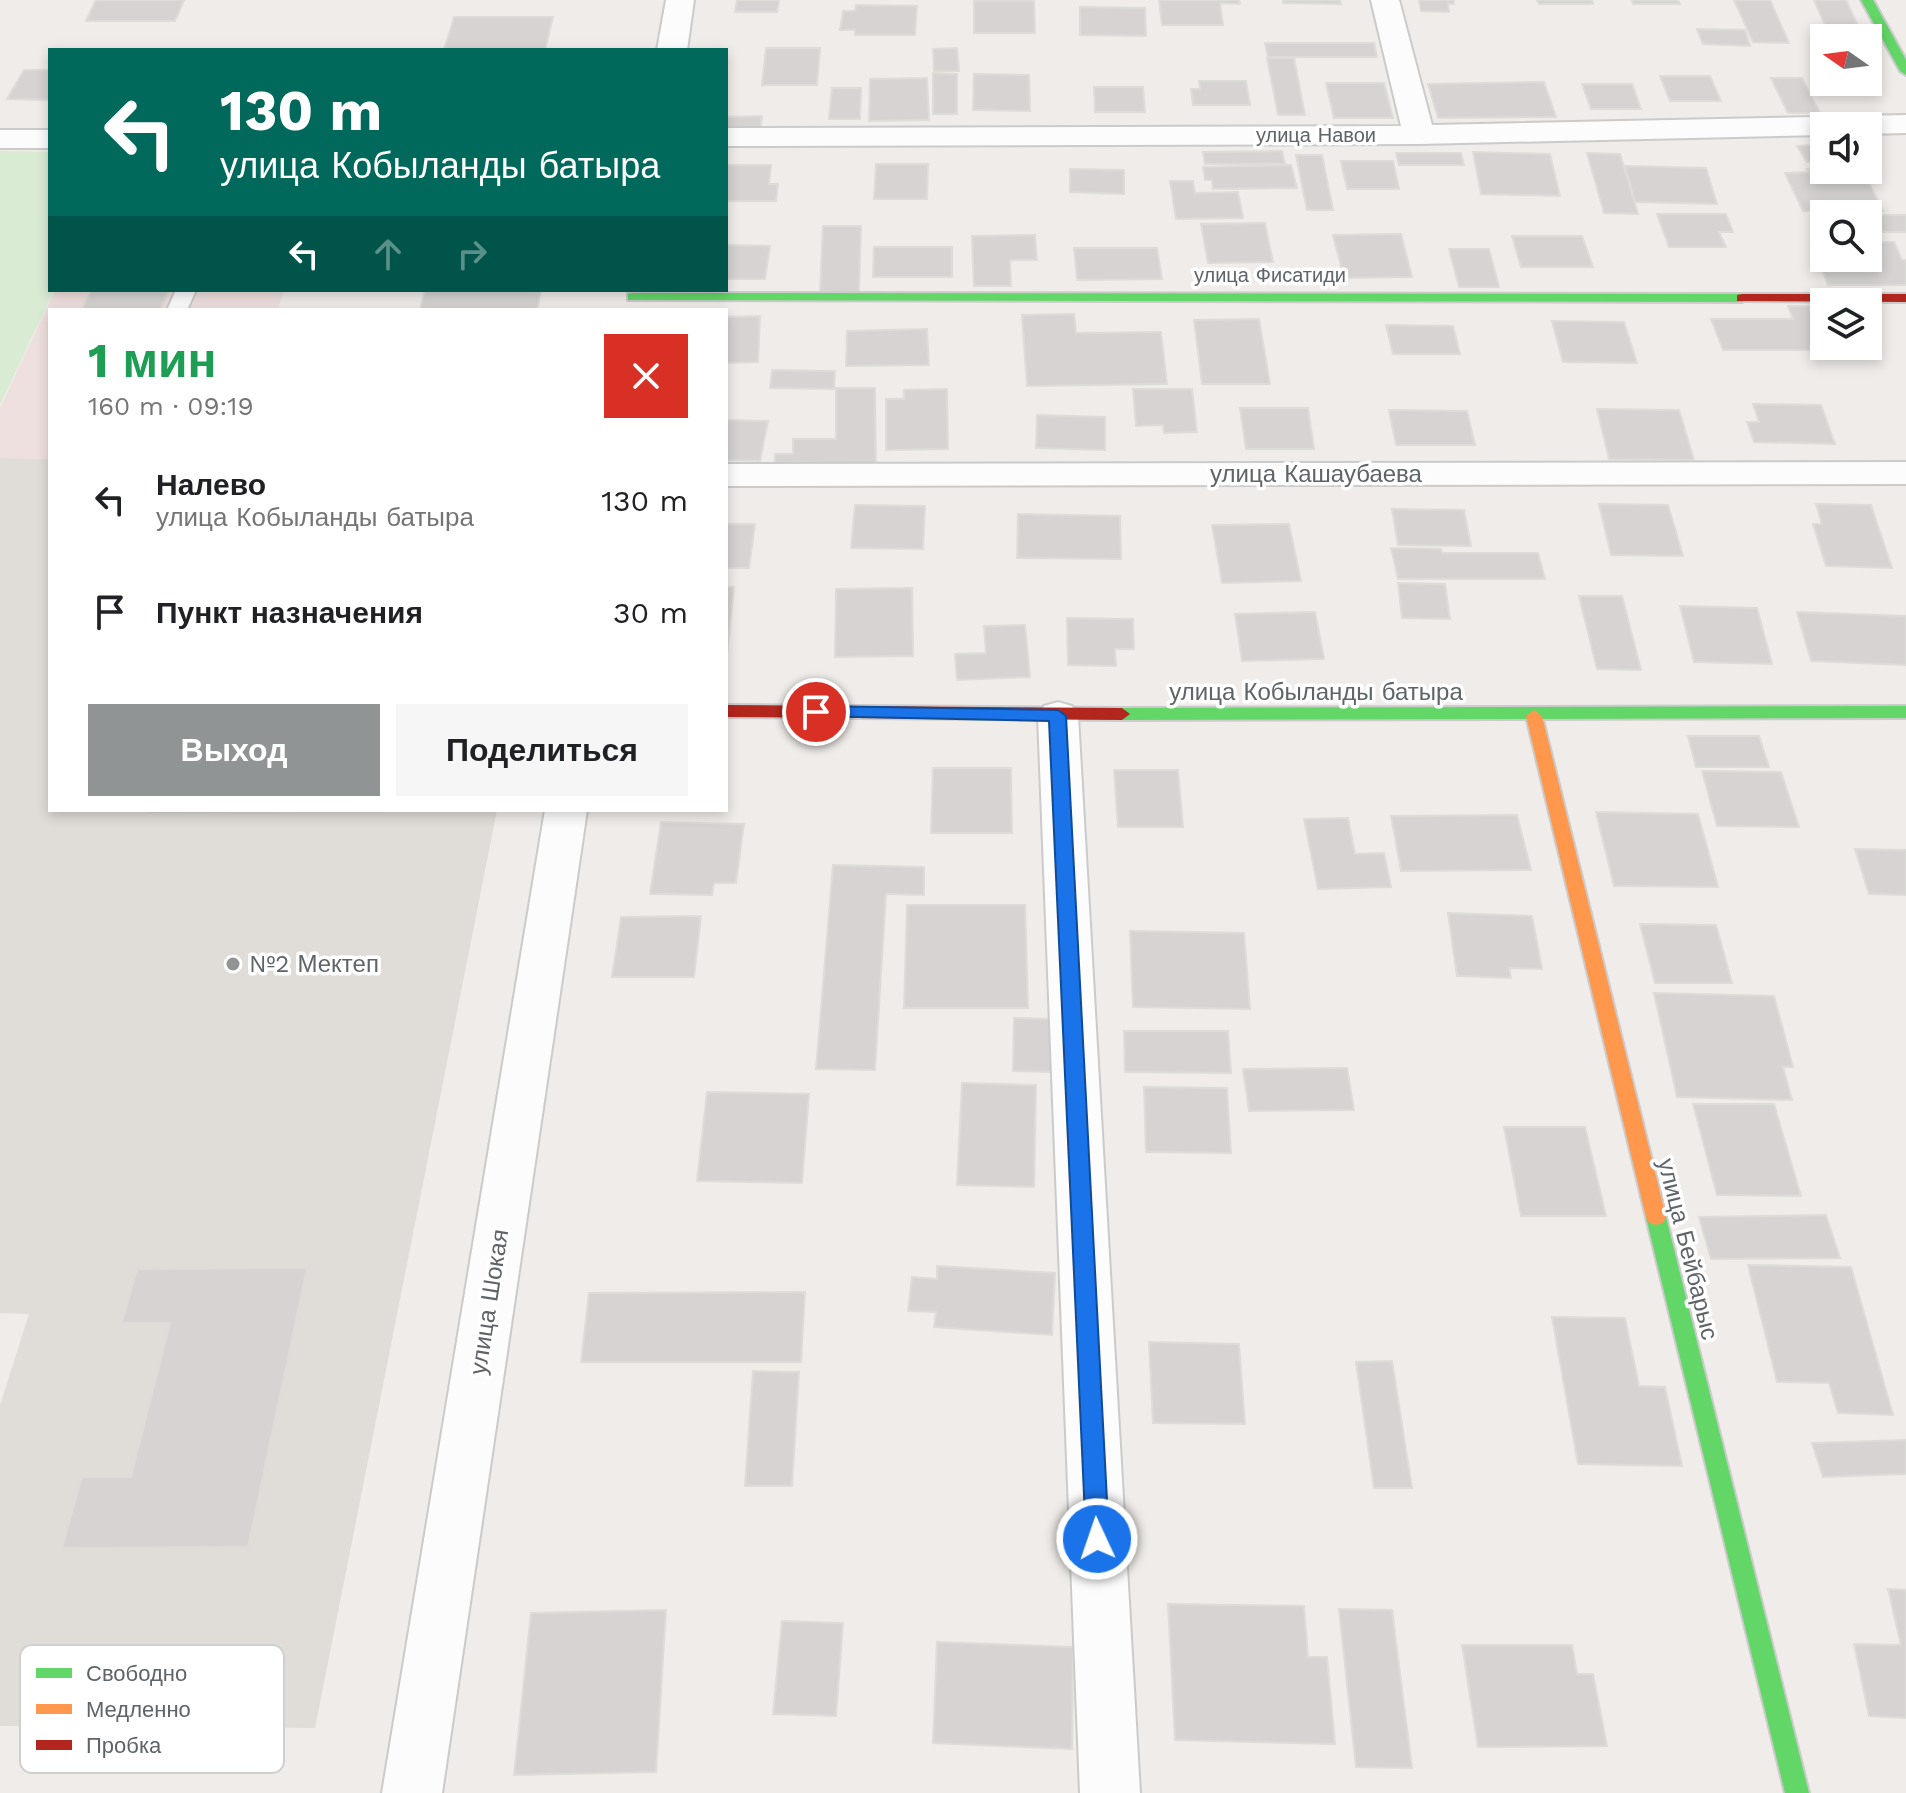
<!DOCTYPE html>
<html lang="ru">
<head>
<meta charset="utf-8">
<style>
  :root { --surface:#fff; --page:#f6f6f6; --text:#202124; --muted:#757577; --accent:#919495 }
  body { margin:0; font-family:"Work Sans",sans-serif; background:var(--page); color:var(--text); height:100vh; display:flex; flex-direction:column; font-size:30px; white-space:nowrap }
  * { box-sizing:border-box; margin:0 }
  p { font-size:26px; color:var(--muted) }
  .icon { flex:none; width:44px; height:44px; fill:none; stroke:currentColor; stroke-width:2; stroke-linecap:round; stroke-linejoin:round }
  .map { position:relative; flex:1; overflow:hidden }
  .panel { position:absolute; left:48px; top:308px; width:680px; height:504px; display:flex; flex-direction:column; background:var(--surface); border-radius:0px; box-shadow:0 4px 12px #0003 }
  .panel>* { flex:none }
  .guide { position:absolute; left:48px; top:48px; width:680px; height:244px; border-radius:0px; box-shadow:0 4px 12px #0003; background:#00695c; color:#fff; overflow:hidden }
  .needle { width:52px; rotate:284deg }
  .fabs { position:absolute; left:1810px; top:24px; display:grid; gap:16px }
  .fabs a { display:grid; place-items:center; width:72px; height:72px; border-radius:0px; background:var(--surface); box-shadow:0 4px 12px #0003; font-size:40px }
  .pin { position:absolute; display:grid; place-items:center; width:68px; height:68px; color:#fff; margin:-34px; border:4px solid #fff; border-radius:50%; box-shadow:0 2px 8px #0007 }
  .me { position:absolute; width:88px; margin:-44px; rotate:357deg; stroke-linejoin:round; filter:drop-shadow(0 0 6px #0008) }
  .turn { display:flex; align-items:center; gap:28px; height:168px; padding:0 40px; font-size:36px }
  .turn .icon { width:104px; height:104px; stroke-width:2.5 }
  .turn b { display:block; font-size:56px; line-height:68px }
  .lanes { display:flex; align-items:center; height:76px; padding:0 40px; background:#0003; justify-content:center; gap:40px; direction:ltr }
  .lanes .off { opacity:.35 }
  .round { display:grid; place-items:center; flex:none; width:84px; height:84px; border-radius:0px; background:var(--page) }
  .overview { display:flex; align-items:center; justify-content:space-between; height:136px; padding:0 40px }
  h1 { font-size:48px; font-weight:700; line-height:60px; color:#1e9e55 }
  .button { display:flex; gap:16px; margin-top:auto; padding:16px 40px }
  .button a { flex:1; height:92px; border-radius:0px; background:var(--accent); color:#fff; font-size:32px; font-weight:700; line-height:92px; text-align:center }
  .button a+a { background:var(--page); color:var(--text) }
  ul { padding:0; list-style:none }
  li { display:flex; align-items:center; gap:24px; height:112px; padding:0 40px }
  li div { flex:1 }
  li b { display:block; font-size:30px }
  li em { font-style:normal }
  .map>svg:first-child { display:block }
</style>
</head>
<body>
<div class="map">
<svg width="1906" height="1793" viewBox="0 0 1906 1793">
  <rect width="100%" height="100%" fill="#efece9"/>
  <path fill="#e0dcd7" d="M0,458L50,459V810H497L315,1728L0,1726V1405L29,1314L0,1313Z"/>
  <path fill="#eee0df" d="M55,290H285L277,310H50V459L0,458V408Z"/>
  <path fill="#daebd4" d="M0,151L50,152V290H54L0,405Z"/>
  <g fill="#d6d3d2" stroke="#dedcd8" stroke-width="2">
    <path d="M96,0H184L175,21H86Z"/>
    <path d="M737,0H779L777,12H735Z"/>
    <path d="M1159,0H1239L1240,4L1220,3L1223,25H1162Z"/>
    <path d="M1283,0H1340L1341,4L1283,3Z"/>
    <path d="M1419,0H1454V4H1448L1449,12L1421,11Z"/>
    <path d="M1537,0H1592L1593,4H1539Z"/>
    <path d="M1632,0H1678L1680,4H1633Z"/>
    <path d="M1734,0H1770L1789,43L1753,42Z"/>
    <path d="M1814,0H1846L1859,28L1826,27Z"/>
    <path d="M974,1H1034L1035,33H974Z"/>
    <path d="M856,5L917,6L915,35H855V30H840L843,11H855Z"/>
    <path d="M1080,7L1145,8L1146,36L1080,35Z"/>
    <path d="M454,17H553L545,50H444Z"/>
    <path d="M1697,29L1745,30L1750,46L1703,44Z"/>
    <path d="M1265,43H1374L1377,57H1268Z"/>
    <path d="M766,48H820L817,85H762Z"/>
    <path d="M957,48L959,71H934L933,49Z"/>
    <path d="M1267,58H1294L1305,115H1278Z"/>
    <path d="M24,70H50V100L7,99Z"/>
    <path d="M933,73L957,74V114H933Z"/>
    <path d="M974,74L1029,75L1030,111L973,110Z"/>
    <path d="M1660,76H1710L1721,101H1670Z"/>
    <path d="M927,78L929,120L869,121L870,79Z"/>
    <path d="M1771,78H1802L1820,113H1788Z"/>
    <path d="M1199,81H1246L1250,105H1193L1191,89H1200Z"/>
    <path d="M1544,82L1556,117L1438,118L1428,84Z"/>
    <path d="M1326,83H1384L1393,118H1334Z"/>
    <path d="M1582,84H1632L1641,109H1591Z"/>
    <path d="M1094,87H1143L1145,112H1095Z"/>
    <path d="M832,88H861L860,119H829Z"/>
    <path d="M762,116L760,132H726V117Z"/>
    <path d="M1824,144V162H1807L1797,146Z"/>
    <path d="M1282,151L1285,164H1205L1203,152Z"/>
    <path d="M1473,152L1550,154L1560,196L1481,194Z"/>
    <path d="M1396,153H1461L1464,165H1399Z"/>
    <path d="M1587,153L1620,154L1638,214L1604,213Z"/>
    <path d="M1296,155H1322L1333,210H1307Z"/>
    <path d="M1341,161H1393L1399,189H1347Z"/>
    <path d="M876,164H928L927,199H874Z"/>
    <path d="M726,165H771L769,184H778L776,201H726Z"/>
    <path d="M1291,165L1297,188L1213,189L1212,180H1205L1203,167Z"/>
    <path d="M1625,166L1706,168L1717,204L1635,202Z"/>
    <path d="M1070,169L1124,170V194L1070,192Z"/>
    <path d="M1807,169L1839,170L1841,175H1865L1883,211H1803L1785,173L1809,172Z"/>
    <path d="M1170,181H1193L1195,193L1238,192L1243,218L1176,219Z"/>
    <path d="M1657,214H1726L1733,232H1719L1726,247H1669Z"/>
    <path d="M1868,215H1906V232H1869Z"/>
    <path d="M1265,223L1273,262L1208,263L1201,224Z"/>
    <path d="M823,226H861L859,292H820Z"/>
    <path d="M1401,234L1412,277L1344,278L1333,235Z"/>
    <path d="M1035,235L1037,260H1010L1011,286H974L972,236Z"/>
    <path d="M1512,236H1582L1593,267H1521Z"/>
    <path d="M1811,242H1824V258H1868V242H1894L1902,260H1906V285H1828Z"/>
    <path d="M726,245L770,246L765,279H726Z"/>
    <path d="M874,247H952V277H873Z"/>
    <path d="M1074,248H1157L1162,279L1077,280Z"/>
    <path d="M1449,249H1489L1499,287H1459Z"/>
    <path d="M91,290H169L160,310H82Z"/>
    <path d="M425,290H541L537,310H420Z"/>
    <path d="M1788,306H1824V346H1863L1865,350H1723L1711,319H1793Z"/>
    <path d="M1074,314L1076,333L1161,332L1167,384L1027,386L1022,315Z"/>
    <path d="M760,316L758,362L726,363V317Z"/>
    <path d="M1259,319L1270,384H1202L1194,320Z"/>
    <path d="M1552,321L1624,322L1637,363L1563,362Z"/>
    <path d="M1386,325L1453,326L1460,354H1393Z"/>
    <path d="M927,329L929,365L846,366L847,331Z"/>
    <path d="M772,370L835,371L834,389L770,388Z"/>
    <path d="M836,388H875L876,472L774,475L775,454H793V439H836Z"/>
    <path d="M947,389L948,449L886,450V399H904V390Z"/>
    <path d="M1133,389H1192L1197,432L1164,433L1163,425L1136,426Z"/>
    <path d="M1753,404L1821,405L1835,444L1754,442L1747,422H1759Z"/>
    <path d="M1240,408H1308L1314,449H1246Z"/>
    <path d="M1597,409L1679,410L1694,460L1609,459Z"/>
    <path d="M1389,410L1467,411L1475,445H1396Z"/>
    <path d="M1037,415L1105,417V450L1036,448Z"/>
    <path d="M726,420L768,421L760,461L726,460Z"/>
    <path d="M1599,504L1668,505L1683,556L1611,555Z"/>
    <path d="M1816,504L1871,505L1892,568L1826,566L1813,524H1822Z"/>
    <path d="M855,505L925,506L923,549L851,548Z"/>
    <path d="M1392,509L1464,510L1471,546L1398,545Z"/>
    <path d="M1018,514L1120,516L1121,559L1017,558Z"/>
    <path d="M726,524H755L749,568H726Z"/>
    <path d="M1289,524L1301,581L1222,583L1212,525Z"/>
    <path d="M1391,548L1441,549L1442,553H1538L1545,579H1398Z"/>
    <path d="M1398,583L1445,584L1450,619L1402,618Z"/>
    <path d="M726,587H734L727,655H726Z"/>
    <path d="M912,588L913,656L835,657L836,589Z"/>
    <path d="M1579,596H1622L1641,670L1597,669Z"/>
    <path d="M1680,606L1757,608L1772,664L1694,662Z"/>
    <path d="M1315,612L1324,659L1242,661L1235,614Z"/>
    <path d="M1797,612L1906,616V665L1811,661Z"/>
    <path d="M1067,618L1133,619L1134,649H1115L1116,666L1068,665Z"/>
    <path d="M1025,625L1030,677L957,680L955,654L986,653L984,626Z"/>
    <path d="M1688,736H1759L1769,767H1696Z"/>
    <path d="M933,768H1011L1012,833H931Z"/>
    <path d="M1114,770H1178L1183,827H1118Z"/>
    <path d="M1702,771L1781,772L1799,827L1717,826Z"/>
    <path d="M148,810H384L383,813L147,814Z"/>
    <path d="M1596,812L1698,814L1718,887L1614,886Z"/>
    <path d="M1517,815L1531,870L1401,871L1391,816Z"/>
    <path d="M1348,818L1355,854L1384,853L1391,887L1318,889L1304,819Z"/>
    <path d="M661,822L744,824L736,883H714L712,895L650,894Z"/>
    <path d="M1855,849L1906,850V895L1869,894Z"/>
    <path d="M833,865L924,867V895L886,894L875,1070L816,1069Z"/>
    <path d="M907,905H1025L1028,1008H904Z"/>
    <path d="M1448,913L1532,916L1542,969L1509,968L1511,978L1457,976Z"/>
    <path d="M701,916L694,977H612L621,917Z"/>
    <path d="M1640,924L1716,925L1732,983H1655Z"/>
    <path d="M1130,931L1244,933L1250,1009L1133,1007Z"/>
    <path d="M1654,993L1774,996L1793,1067H1783L1792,1100L1677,1097Z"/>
    <path d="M1014,1018L1053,1019V1072L1013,1071Z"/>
    <path d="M1124,1031H1228L1231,1073L1125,1072Z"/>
    <path d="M1347,1068L1354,1110L1249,1111L1243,1069Z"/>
    <path d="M962,1083L1036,1085L1034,1187L957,1185Z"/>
    <path d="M1144,1087L1227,1088L1231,1153L1146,1152Z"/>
    <path d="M707,1092L809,1094L802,1183L697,1181Z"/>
    <path d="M1693,1104H1774L1801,1196L1717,1195Z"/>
    <path d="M1504,1127H1585L1606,1216H1521Z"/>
    <path d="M1826,1215L1840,1258L1711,1259L1699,1217Z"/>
    <path d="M1748,1265L1851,1267L1893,1415L1838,1413L1829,1383L1777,1382Z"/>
    <path d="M937,1266L1055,1273L1052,1335L934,1327L936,1312L908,1311L912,1277L937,1279Z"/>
    <path d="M307,1268L248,1547L62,1548L82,1477H131L170,1323H122L137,1269Z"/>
    <path d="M805,1292L801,1362H581L589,1293Z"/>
    <path d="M1552,1317L1625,1318L1639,1386L1665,1387L1682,1466L1578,1464Z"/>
    <path d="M1149,1342L1239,1344L1245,1424L1153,1423Z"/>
    <path d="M1392,1361L1412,1488H1374L1356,1362Z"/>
    <path d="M753,1371L799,1372L792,1486H745Z"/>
    <path d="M1906,1440V1474L1823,1477L1812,1443Z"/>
    <path d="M1888,1589L1906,1590V1718L1869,1716L1854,1644L1901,1645Z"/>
    <path d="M1168,1604L1304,1606L1308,1657H1327L1335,1744L1175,1740Z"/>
    <path d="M1339,1609L1392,1610L1412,1768L1356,1767Z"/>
    <path d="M666,1610L656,1772L514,1775L531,1613Z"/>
    <path d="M782,1621L843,1623L836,1716L773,1714Z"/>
    <path d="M937,1642L1073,1647L1072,1749L933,1743Z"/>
    <path d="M1462,1645H1572L1577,1674H1593L1607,1746L1478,1747Z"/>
  </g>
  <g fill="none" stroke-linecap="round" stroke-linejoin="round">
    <g stroke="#cbcbcb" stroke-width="4">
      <path id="lane" d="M176,290H196L187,310H167Z"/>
    </g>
    <g stroke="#cbcbcb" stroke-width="4">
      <g id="street">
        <path d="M666,0H694L687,50H657Z"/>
        <path d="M1371,0H1399L1432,125L1906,115V133L1868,134V126H1824V135L1419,144L726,146V128L1401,126Z"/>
        <rect x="0" y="130" width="50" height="18"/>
        <path d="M1906,462V484L726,486V464Z"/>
        <path d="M1058,702L1072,706L1078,716L1140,1793H1080L1038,716L1044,706Z"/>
        <path d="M545,810H587L442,1793H382Z"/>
      </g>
    </g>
    <g stroke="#cbcbcb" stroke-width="4">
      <g id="fast">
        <path d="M1861,0H1873L1906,60V75L1900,71Z"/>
        <path d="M633,293L1742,294L1749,298L1742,302L628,300V294Z"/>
        <path d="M1906,706V718L1122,720L1114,714L1122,708Z"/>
        <path d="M1656,1209L1663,1211L1666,1217L1809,1793H1785L1646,1217L1649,1211Z"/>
      </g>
    </g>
    <g stroke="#cbcbcb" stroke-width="4">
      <path id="slow" d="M1534,710L1542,716L1666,1217L1663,1223L1656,1225L1649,1223L1646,1217L1526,716Z"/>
    </g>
    <g stroke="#cbcbcb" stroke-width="4">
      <g id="jam">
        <path d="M1742,294H1906V302L1737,301V295Z"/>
        <path d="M726,705L1122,708L1130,714L1122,720L726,717Z"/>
      </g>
    </g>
    <use href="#lane" fill="#fdfcfc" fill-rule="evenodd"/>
    <use href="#street" fill="#fdfcfc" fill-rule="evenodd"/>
    <use href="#fast" fill="#63d668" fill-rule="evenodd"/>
    <use href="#slow" fill="#ff974d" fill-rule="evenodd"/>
    <use href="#jam" fill="#b3261e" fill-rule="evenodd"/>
  </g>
  <path fill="#1a73e8" stroke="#114b97" stroke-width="2" d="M816,706L1058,710L1066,716L1109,1539L1105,1547L1097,1550L1089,1547L1086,1539L1049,721L810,716L808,712Z"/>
  <circle fill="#919495" stroke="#fff" stroke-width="3" cx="233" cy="964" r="8"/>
  <g text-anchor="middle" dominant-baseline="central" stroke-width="7" stroke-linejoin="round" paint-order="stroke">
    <g font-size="20" fill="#5e6468" stroke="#fff">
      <text x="1316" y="135">улица Навои</text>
      <text x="1270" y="275">улица Фисатиди</text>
    </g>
    <g font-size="24" fill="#5e6468" stroke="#fff">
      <text x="1316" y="474">улица Кашаубаева</text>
      <text x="1316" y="692">улица Кобыланды батыра</text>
      <text transform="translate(1688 1249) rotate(76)">улица Бейбарыс</text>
      <text transform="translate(489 1302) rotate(-81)">улица Шокая</text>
    </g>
    <g font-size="24" fill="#5e6468" stroke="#fff" text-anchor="start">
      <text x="249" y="964">№2 Мектеп</text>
    </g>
  </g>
  <rect x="20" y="1645" width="264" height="128" rx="12" fill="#fff" stroke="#cfd0d2" stroke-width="2"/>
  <rect x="36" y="1668" width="36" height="10" fill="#63d668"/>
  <rect x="36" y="1704" width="36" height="10" fill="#ff974d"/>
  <rect x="36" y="1740" width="36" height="10" fill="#b3261e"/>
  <g font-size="22" fill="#5e6468">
    <text x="86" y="1681">Свободно</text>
    <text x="86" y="1717">Медленно</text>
    <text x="86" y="1753">Пробка</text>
  </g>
</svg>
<div class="fabs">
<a><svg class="needle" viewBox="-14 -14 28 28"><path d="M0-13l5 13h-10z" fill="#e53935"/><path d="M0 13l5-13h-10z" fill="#757577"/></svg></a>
<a><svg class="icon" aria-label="sound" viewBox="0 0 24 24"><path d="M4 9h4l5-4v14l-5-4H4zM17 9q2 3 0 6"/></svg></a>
<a><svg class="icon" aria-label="search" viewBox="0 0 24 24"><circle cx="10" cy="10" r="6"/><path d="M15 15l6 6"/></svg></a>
<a><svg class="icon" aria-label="layers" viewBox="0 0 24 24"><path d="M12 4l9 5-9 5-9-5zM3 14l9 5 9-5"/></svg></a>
</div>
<div class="pin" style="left:816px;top:712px;background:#d93025"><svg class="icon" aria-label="arrive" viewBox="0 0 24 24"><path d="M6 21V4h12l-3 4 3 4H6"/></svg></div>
<svg class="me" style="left:1097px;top:1539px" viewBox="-20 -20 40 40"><circle r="17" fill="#1a73e8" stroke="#fff" stroke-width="3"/><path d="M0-11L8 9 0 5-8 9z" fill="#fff"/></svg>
<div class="guide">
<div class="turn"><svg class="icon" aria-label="left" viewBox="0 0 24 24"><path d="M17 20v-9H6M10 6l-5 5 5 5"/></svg><div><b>130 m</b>улица Кобыланды батыра</div></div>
<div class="lanes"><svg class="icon" aria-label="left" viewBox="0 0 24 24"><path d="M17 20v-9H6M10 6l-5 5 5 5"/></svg><svg class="icon off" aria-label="ahead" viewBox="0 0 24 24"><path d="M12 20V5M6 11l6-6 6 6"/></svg><svg class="icon off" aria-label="right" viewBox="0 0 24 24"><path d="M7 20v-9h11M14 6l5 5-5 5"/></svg></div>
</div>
<section class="panel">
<div class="overview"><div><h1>1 мин</h1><p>160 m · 09:19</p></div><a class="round" style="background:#d93025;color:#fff"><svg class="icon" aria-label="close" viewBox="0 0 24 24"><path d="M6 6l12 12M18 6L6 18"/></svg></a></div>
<ul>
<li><svg class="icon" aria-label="left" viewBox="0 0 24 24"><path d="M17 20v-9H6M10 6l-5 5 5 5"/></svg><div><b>Налево</b><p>улица Кобыланды батыра</p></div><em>130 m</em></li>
<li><svg class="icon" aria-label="arrive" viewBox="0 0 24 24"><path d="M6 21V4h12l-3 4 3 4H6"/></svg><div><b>Пункт назначения</b></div><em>30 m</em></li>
</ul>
<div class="button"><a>Выход</a><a>Поделиться</a></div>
</section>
</div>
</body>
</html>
